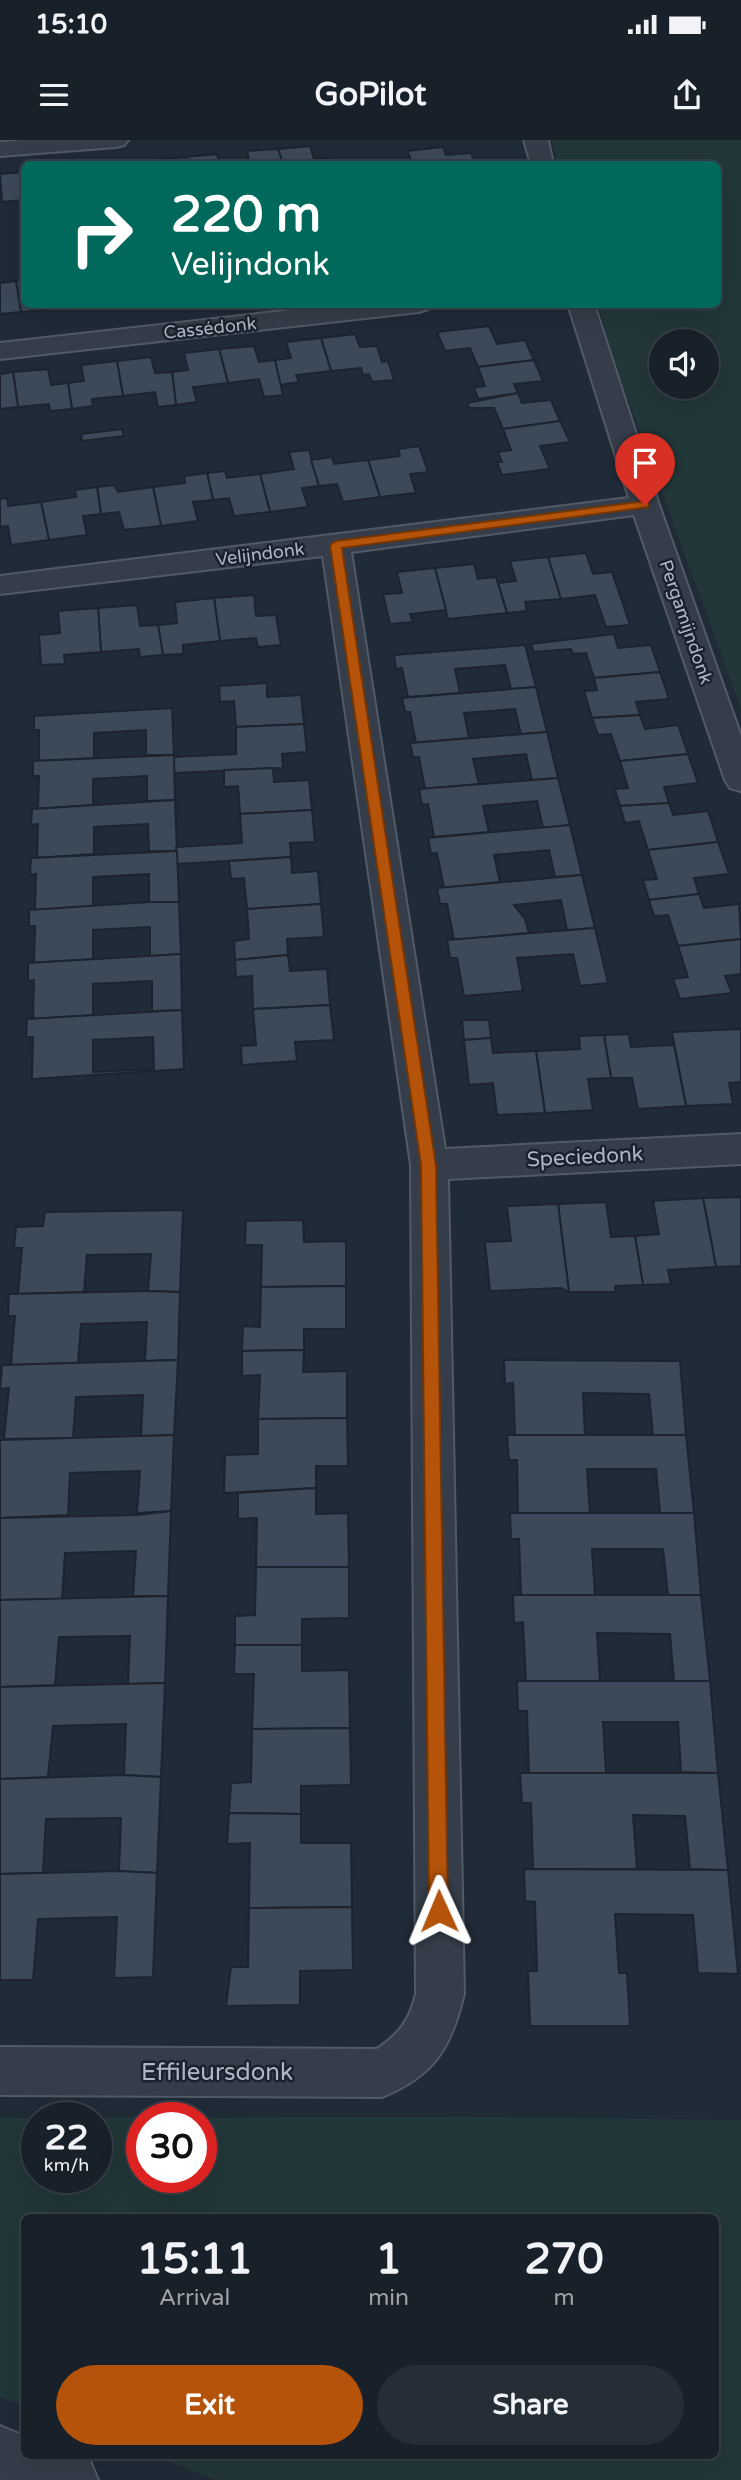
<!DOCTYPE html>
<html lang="en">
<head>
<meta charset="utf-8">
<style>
  :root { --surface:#18202a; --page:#252d36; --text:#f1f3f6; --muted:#9fa3a8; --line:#363e47; --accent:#b45309 }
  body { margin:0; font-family:"Varela Round",sans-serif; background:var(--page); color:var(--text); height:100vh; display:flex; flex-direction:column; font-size:26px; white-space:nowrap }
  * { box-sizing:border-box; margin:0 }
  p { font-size:23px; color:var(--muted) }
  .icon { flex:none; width:38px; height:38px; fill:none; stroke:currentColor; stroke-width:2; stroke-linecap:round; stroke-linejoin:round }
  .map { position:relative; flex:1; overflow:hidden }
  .sheet { position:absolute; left:21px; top:2074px; width:698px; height:245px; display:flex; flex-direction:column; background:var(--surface); border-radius:10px; box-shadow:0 7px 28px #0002,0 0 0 2px var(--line) }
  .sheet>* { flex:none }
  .hud { position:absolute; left:21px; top:21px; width:700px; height:147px; border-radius:10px; box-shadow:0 7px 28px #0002,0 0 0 2px var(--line); background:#00695c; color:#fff; overflow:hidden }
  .controls { position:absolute; left:649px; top:189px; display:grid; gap:14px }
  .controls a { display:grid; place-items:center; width:70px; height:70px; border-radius:50%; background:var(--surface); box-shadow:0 7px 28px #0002,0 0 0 2px var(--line); font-size:35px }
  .speed { position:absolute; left:21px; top:1962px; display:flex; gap:14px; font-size:35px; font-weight:700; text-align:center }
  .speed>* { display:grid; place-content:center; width:91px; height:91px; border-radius:50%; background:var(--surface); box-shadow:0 7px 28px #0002,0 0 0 2px var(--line); line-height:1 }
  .speed small { font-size:18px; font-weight:400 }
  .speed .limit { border:10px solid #d22; background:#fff; color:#111 }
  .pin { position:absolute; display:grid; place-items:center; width:60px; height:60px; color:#fff; margin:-72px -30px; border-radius:50% 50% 50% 0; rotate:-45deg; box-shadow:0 0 7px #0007 }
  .pin .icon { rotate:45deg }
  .me { position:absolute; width:77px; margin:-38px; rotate:359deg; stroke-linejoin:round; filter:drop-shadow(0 0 5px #0008) }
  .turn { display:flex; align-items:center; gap:24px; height:147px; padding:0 35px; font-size:32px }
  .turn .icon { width:91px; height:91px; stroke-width:2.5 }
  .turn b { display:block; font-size:49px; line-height:60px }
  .eta { display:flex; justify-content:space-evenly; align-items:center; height:119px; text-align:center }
  .eta b { font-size:42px; font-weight:700; line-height:49px }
  .primary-button { display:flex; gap:14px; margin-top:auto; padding:14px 35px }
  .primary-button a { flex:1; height:80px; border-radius:42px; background:var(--accent); color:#fff; font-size:28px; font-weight:700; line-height:80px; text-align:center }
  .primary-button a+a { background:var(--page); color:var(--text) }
  .status { display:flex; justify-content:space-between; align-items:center; height:49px; padding:0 35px; background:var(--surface); direction:ltr }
  .status svg { height:19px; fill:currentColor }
  header { display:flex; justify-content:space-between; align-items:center; height:91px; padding:0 35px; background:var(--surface); font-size:32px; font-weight:700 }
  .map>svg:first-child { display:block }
</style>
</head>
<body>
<div class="status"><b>15:10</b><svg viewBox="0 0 49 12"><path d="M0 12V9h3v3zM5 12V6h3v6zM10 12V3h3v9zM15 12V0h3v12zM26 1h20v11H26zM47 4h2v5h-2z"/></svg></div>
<header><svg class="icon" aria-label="menu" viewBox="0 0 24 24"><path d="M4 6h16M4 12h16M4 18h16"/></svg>GoPilot<svg class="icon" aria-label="share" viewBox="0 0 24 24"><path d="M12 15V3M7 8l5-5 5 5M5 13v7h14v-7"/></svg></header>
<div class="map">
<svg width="741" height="2340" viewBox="0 0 741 2340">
  <rect width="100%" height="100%" fill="#202b38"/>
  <g fill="#223739" fill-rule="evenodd">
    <path d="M552,0H741V568L615,224L598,165L718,164V24H558ZM662,201H707V247H662Z"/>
    <path d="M467,1977L741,1980V2340H215L152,2315H716V2077H24V2266L0,2257V1978H37V2037H96V1978ZM142,1978H201V2037H142Z"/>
  </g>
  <g fill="#3c4958" stroke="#1b242f" stroke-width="2" fill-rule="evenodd">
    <path d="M310,6L314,19L329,18L331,24H283L278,9Z"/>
    <path d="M443,7L446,15L471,13L476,24H413L407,11Z"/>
    <path d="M278,9L283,24H250L247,11Z"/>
    <path d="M217,14L220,24H188L186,17Z"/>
    <path d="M186,17L188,24H155L154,20Z"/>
    <path d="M24,32V60L2,62L0,34Z"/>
    <path d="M24,140V164H55V169L21,172L16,141Z"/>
    <path d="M16,141L21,172L0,174V143Z"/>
    <path d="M489,186L497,204L525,200L534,220L478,227L470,208L445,211L437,192Z"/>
    <path d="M355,194L360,207L377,206L382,222L388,221L394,240L372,242L369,234L363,235L361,228L331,231L321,198Z"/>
    <path d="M321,198L331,231L296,235L299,242L280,245L275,220L291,218L286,202Z"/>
    <path d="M254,206L259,222L275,220L283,255L264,257L259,239L228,243L219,209Z"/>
    <path d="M219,209L228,243L193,247L197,262L176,265L172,232L188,230L184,213Z"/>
    <path d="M151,217L155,233L172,232L176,265L158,267L155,252L123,256L117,221Z"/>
    <path d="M534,220L543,241L514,244L518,253L478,259L474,247L485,246L478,227Z"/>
    <path d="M117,221L123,256L92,259L93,266L72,269L68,243L84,241L81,225Z"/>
    <path d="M48,229L51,245L68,243L72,269L50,271L49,264L18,267L13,232Z"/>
    <path d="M13,232L18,267L0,269V234Z"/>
    <path d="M518,253L522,263L551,260L560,281L503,289L494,268H470L467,263Z"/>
    <path d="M560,281L570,302L540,306L550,329L502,335L497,322H502L498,312L511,310L503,289Z"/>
    <path d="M122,289L124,296L82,301L81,294Z"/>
    <path d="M419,306L428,332L410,334L416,353L380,357L368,320L400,316L398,309Z"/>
    <path d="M309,310L319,346L302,348L308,367L270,372L260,334L294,329L289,312Z"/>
    <path d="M332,317L334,324L368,320L380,357L343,362L337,344L319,346L311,320Z"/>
    <path d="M225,331L227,338L260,334L270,372L234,376L229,358L213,360L207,333Z"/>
    <path d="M207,333L213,360L193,362L198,381L161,386L153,347L185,343L184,336Z"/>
    <path d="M114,345L118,352L153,347L161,386L124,390L119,372L101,374L97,347Z"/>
    <path d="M97,347L101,374L83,376L87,395L49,400L41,362L76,357L75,350Z"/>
    <path d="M7,358L8,366L41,362L49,400L11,405L8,386L0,387V359Z"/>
    <path d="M586,413L593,434L612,432L630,485L606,487L595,455L561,459L548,417Z"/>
    <path d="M548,417L561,459L525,462L527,471L507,473L498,443L516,441L510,421Z"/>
    <path d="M474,424L478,439L496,437L507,473L448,479L435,428Z"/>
    <path d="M435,428L446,470L410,474L413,482L390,484L383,454L402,453L397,432Z"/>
    <path d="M254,455L256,476L276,475L281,505L258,507L256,498L220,501L214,458Z"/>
    <path d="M214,458L220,501L183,505V514L163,515L158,485L177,483L175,462Z"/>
    <path d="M137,465L140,486L158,485L163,515L140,517L139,509L101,512L98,468Z"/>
    <path d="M98,468L101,512L64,515L65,524L41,525L39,495L60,493L58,471Z"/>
    <path d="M614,494L618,508L651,505L660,532L594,538L586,513L573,514L571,509L534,512L531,504Z"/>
    <path d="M525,505L536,547L511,549L505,525L455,529L460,553L408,557L402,528L396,529L394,515Z"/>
    <path d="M660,532L669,559L636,562L640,575L592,578L584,551L597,550L594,538Z"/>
    <path d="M267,543V557L301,555L304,584L236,587L234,561L220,562L219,546Z"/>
    <path d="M536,547L547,592L521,594L515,569L464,573L469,598L416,603L410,572H405L402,558Z"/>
    <path d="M172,568L174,615H146V590L94,593V618L39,621V590H34V576Z"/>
    <path d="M640,575L645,589L678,585L688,614L620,621L611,594L598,595L592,578Z"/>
    <path d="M304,584L307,612L282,614L283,628L174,633L173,617L236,614V587Z"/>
    <path d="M547,592L558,638L532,640L526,614L473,619L479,644L425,649L419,617H413L410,603Z"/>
    <path d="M688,614L698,643L664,647L669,663L620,666L615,649L628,648L620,621Z"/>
    <path d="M174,615L175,660L147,661V636L93,639V665L38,669L39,636H33V621Z"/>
    <path d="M273,628L274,642L309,640L312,670L240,674L238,646L224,647V630Z"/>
    <path d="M558,638L570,685L543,688L537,661L483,666L489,692L434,697L428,664L422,665L419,649Z"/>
    <path d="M175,660L177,711H149L148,684L94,687V714L37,718L38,684L31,685L32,669Z"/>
    <path d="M669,663L673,675L708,671L718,702L648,710L639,681L625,683L620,666Z"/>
    <path d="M312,670L315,702L290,703L291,717L177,724L176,707L242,703L240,674Z"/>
    <path d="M570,685L582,735L555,737L549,710L494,715L500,742L444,748L437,713L431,714L428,698Z"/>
    <path d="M718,702L729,734L694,738L699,754L649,760L643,740L657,739L648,710Z"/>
    <path d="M177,711L179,762H149V734L93,737V766L35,770L36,734L30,735L31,718Z"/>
    <path d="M291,717L292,733L318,731L321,764L247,769L244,738L231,739L229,721Z"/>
    <path d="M582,735L595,788L567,790L561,760L514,765L525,779L529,793L454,800L447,764H440L437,748Z"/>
    <path d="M699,754L704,768L739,764L741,799L678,806L668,775L654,776L649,760Z"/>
    <path d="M149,762H179L181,814L150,816V787L93,790V819L34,823L35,786H29V770Z"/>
    <path d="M321,764L324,797L287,799L288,815L235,820L234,801L249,799L247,769Z"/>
    <path d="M595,788L608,843L580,846L573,814L517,818L523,851L464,856L457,818H450L447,800Z"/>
    <path d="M741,799V834L725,836L732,853L680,859L673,839L688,837L678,806Z"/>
    <path d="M181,814L182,870L152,871V841L93,844V875L33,879L34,840L28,841V823Z"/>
    <path d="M288,815L290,831L327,829L330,865L253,869L252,836L236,837L235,820Z"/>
    <path d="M330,865L334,900L295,902L297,921L242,925L241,906L256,905L253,869Z"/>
    <path d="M182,870L184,929L32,939L33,897H26L27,879ZM153,897L154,929L93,932V900Z"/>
    <path d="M462,880H489L491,898L464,900Z"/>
    <path d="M741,889V942L729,943L733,964L686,966L672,892Z"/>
    <path d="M629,894L631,907L674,905L686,966L638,969L632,938H611L604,895Z"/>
    <path d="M604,895L611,938L588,939L593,970L545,973L536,911L580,909L579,896Z"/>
    <path d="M491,898L493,913L536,911L545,973L497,975L493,943L469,945L464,900Z"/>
    <path d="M741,1057V1126L716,1127L703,1058Z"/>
    <path d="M703,1058L716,1127L668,1130L671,1144L643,1145L635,1096L659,1094L653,1061Z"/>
    <path d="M606,1062L611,1097L635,1096L643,1145L615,1146V1152H569L558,1064Z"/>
    <path d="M558,1064L569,1152L561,1148L490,1151L485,1102L511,1101L507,1066Z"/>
    <path d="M183,1070L180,1152L148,1151L151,1114L87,1115L84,1152L18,1154L22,1108H14L16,1087L43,1086L45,1072Z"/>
    <path d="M303,1080L304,1102L346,1101V1146L261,1147L262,1105H245L246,1081Z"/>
    <path d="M346,1146V1189H304V1210L242,1211L243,1186L260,1187L261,1147Z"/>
    <path d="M148,1151L180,1152L178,1220L145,1221L147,1182L81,1184L78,1223L11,1225L15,1176H8L9,1154Z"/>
    <path d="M304,1210L303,1232L347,1231V1278L258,1279L260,1235L242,1236V1211Z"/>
    <path d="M178,1220L174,1295L141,1296L143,1255L76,1257L73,1298L4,1299L9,1248L0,1249L2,1225Z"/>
    <path d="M504,1220L680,1221L686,1295H653L649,1254L583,1253L585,1295H515L513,1243L505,1244Z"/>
    <path d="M347,1278L348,1326H316V1348L224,1353L225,1315L258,1314V1279Z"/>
    <path d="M174,1295L171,1371L137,1373L140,1331L70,1333L68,1375L0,1378V1300Z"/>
    <path d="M507,1295H686L694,1373H660L656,1329H587L590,1373H518L517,1320H509Z"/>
    <path d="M316,1348V1374L348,1373L349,1427H256L257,1378L238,1379V1353Z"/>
    <path d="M171,1371L168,1456H133L136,1411L65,1413L62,1459L0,1460V1378L137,1375Z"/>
    <path d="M510,1373H694L701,1455H668L663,1409H592L595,1455H521L519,1399H511Z"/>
    <path d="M256,1427H349V1478L302,1479V1505H235V1476L255,1475Z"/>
    <path d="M513,1455H701L710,1541L674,1542L670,1494L597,1493L600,1541H526L523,1482L514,1483Z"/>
    <path d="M168,1456L165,1543L128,1544L130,1496L59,1497L55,1545L0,1547V1460Z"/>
    <path d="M235,1505H302V1531L349,1530L350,1588L252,1589L254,1534H234Z"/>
    <path d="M517,1541H710L718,1633L681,1632L678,1582H603L606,1633H529L527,1571H518Z"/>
    <path d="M165,1543L161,1637L124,1635L126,1584L53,1586L48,1637L0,1639V1547Z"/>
    <path d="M350,1588L351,1645L301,1646V1674L229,1673L231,1643L251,1642L252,1589Z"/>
    <path d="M520,1633H718L728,1730L690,1729L685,1676L633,1675L637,1729H533L531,1663H522Z"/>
    <path d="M124,1635L161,1637L157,1733L119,1731L121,1678L46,1679L43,1733L0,1734V1639Z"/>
    <path d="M229,1673L301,1674V1703H351L352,1767L249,1768L250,1703L227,1704Z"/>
    <path d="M524,1729L728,1730L738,1834L698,1833L693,1775L615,1774L619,1833H627L630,1886H530L528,1831H537L535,1762L525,1761Z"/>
    <path d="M119,1731L157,1733L153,1837L114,1838L117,1777L38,1779L33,1840H0V1734Z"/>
    <path d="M352,1767L353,1830L300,1831V1865L226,1866L231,1827H248L249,1768Z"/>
  </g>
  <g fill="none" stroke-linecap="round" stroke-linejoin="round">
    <g stroke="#515a66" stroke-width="4">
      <g id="minor">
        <path d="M25,0H128L124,5L116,7L0,16V2Z"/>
        <path d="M524,0H548L553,24H531Z"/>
        <path d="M346,164H431L428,169L419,172L0,219V203Z"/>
        <path d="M568,164H594L659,365L741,596V651L730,648L725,640L634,375L351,412L445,1009L741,994V1024L448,1039L464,1854C451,1908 434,1936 382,1957L0,1955V1907L377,1909C399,1894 410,1880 416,1854L411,1025L323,416L0,454V436L629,358Z"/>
      </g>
    </g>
    <g stroke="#515a66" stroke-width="4">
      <path id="tertiary" d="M0,2286L24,2296V2315H76L90,2321L98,2340H0Z"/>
    </g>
    <use href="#minor" fill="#343d49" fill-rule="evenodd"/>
    <use href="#tertiary" fill="#343d49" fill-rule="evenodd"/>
  </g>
  <path fill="#b45309" stroke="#753606" stroke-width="2" d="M645,361L649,362V367L342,408L436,1025L448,1771L445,1778L439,1780L432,1778L429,1771L421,1025L330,405L336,401Z"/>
  <g text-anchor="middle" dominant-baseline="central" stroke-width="5" stroke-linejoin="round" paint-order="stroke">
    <g font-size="18" fill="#aeb7c5" stroke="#1a222d">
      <text transform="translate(210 188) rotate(-6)">Cassédonk</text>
      <text transform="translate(260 414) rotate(-7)">Velijndonk</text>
      <text transform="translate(686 482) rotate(71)">Pergamijndonk</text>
    </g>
    <g font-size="21" fill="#aeb7c5" stroke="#1a222d">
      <text transform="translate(585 1017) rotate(-3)">Speciedonk</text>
    </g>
    <g font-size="24" fill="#aeb7c5" stroke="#1a222d">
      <text x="217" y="1932">Effileursdonk</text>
    </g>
  </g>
</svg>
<div class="controls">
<a><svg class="icon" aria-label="sound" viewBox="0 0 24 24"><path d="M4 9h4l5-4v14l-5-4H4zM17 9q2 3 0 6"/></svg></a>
</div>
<div class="speed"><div>22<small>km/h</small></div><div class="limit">30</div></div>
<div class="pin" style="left:645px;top:365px;background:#d93025"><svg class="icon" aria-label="arrive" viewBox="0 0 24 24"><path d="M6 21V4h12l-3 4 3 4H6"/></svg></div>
<svg class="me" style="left:439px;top:1771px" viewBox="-20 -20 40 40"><path d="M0-17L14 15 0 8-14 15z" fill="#b45309" stroke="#fff" stroke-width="4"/></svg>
<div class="hud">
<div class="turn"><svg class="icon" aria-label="right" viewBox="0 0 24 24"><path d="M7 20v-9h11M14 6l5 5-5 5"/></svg><div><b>220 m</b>Velijndonk</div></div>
</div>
<section class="sheet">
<div class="eta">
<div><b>15:11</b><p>Arrival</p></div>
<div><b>1</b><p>min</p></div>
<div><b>270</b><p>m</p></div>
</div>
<div class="primary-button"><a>Exit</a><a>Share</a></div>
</section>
</div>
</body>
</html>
